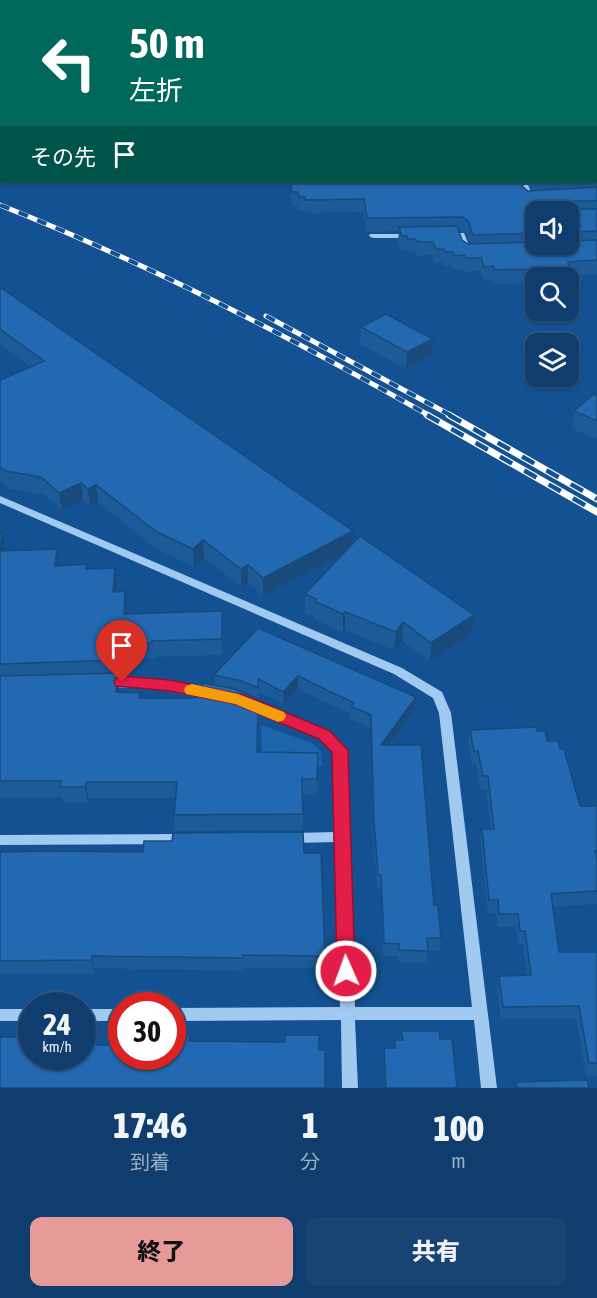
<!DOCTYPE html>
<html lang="ja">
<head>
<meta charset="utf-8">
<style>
  :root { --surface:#0f3d6e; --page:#184473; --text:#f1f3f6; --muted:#9baec2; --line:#2f5681; --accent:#e69b98 }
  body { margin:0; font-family:"Asap Condensed","Noto Sans JP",sans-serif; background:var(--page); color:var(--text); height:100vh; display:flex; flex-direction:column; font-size:22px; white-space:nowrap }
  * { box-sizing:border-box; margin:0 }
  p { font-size:20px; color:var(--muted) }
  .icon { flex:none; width:33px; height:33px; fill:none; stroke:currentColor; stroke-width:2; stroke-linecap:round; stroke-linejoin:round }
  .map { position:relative; height:1088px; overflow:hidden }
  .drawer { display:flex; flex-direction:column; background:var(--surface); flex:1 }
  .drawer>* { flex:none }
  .hud { position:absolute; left:0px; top:0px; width:597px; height:183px; box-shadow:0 2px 4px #0004,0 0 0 2px var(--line); background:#00695c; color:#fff; overflow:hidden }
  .buttons { position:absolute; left:525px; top:201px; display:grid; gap:12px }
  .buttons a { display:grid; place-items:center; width:54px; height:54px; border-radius:12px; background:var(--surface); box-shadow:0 2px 4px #0004,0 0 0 2px var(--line); font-size:30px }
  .speed { position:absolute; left:18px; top:992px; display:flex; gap:12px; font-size:30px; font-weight:700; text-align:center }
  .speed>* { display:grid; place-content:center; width:78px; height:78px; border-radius:50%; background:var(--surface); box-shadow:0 2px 4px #0004,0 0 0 2px var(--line); line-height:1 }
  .speed small { font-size:15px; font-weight:400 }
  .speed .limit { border:9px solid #d22; background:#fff; color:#111 }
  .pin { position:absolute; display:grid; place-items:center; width:51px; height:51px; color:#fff; margin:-62px -26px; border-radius:50% 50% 50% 0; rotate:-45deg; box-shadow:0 0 6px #0007 }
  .pin .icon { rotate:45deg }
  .me { position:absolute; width:66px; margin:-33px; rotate:358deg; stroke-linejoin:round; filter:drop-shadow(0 0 4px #0008) }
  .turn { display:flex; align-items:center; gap:21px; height:126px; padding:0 30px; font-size:27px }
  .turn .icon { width:78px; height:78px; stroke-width:2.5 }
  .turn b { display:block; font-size:42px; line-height:51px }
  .then { display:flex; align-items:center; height:57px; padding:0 30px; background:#0003; gap:12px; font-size:22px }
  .eta { display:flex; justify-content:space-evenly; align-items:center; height:102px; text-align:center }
  .eta b { font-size:36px; font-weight:800; line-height:42px }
  .primary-button { display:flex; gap:12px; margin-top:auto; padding:12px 30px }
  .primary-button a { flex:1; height:69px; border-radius:12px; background:var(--accent); color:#111; font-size:24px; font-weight:800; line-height:69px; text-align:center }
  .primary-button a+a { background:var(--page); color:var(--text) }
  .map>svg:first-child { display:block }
</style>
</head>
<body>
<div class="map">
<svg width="597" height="1088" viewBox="0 0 597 1088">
  <rect width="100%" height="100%" fill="#145192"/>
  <path fill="#1c64ac" d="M261,725L312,743L321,752L322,766L262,763Z"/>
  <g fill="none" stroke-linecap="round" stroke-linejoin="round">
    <g fill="#a1caf1" fill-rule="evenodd">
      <path d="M570,0H576L577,2H571Z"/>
      <rect x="596" y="51" width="1" height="7"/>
      <rect x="596" y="70" width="1" height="4"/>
      <rect x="0" y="72" width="2" height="4"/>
      <rect x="596" y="93" width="1" height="4"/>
      <rect x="0" y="155" width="2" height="5"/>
      <path d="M520,182H527L534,200L533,202L526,200Z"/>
      <path d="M443,233H464L472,253L471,255H465L458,237H443Z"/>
      <path d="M370,234H412L416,236L412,238H373L369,236Z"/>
      <path d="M0,496L402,668L442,692L451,713L497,1088H481L474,1020H355L358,1088H342L341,1020L172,1021V1008L340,1007L336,842L291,843L286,842L284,838L286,834L291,833L336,832L334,751L321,738L243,706L241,703L243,700L247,699L329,732L346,750L355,1007H472L439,713L433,698L394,674L0,503Z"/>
      <path d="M105,679L170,681L212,690L216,691L218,694L216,697L212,698L170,689L105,687L101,686L99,683L101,680Z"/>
      <path d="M185,834L190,835L192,839L190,843L185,844L0,845V835Z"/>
      <rect x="0" y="1009" width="32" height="12"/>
      <rect x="82" y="1009" width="40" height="12"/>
    </g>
    <g stroke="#fff" stroke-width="5">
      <g id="rail-far1">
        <path d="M0,205C149,264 290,337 430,416"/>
        <path d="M266,316L452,416"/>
      </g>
    </g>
    <g stroke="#fff" stroke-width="7">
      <g id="rail">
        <path d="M427,415L597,512"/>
        <path d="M449,415L597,499"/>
      </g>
    </g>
    <use href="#rail-far1" stroke="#145192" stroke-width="4" stroke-dasharray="10" stroke-linecap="butt"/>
    <use href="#rail" stroke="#145192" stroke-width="4.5" stroke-dasharray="14" stroke-linecap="butt"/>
  </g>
  <g fill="#1d5a98" fill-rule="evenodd">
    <path d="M596,134H597V274L569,276L568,280V278H536V283L494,284L492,280H483L480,271L465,272L464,269H453L452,265L444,266L443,262L435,263L432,255L418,256L413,252H407L406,249L401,250L398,240L399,231L366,232L364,212L305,213V211H299L298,206H292L290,182H522L523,187L528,191H531L528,182H596ZM536,212H568V244H536ZM459,231H461L467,234L470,244H468L462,240Z"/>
    <path d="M0,287L353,531V544L474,615L472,633L430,661L402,641L394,650L345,630L343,632L314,619V616L305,613V594L343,554L263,596L248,583L241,587L204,558L194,567L158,550L98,502L90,506L83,500L62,510L44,494L9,489L0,481V380L31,367L0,344Z"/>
    <path d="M361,327L432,356L406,369L360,344Z"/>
    <path d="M597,395V439L572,429L574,411Z"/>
    <path d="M0,533H3L5,548V551L59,565L86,568H115L117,583L116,592L127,607V614L222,626V655L154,657V659L121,660L120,676H118L119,692L140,698H196L214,685V675L258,628L416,697L415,709L390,745L434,905L441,938L440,951L428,950L427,963H399L398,956H383L381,888H377L373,833L371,728L350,719L351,714L298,689L284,704L259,692L258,752L318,753L317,795H302L303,830L175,831L174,815L176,798H88V803H63L62,797H0Z"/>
    <path d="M470,730L537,731L547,741L560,749L580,806H597V904L553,907L559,952H597V1076L586,1075L576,1019H501L497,989L499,976L527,975L523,944H518L516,927H497L496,913H488L480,842L482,829H491L486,789L481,790L476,764H472L468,743Z"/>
    <path d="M0,852L304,853L325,956V968H244V971L94,968V973L0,974Z"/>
    <path d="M401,1031L440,1039H452L457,1088H385L383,1061L384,1048H395V1040H401Z"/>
  </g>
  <g fill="#184a7c">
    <path d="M433,339L432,356L406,369L407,352Z"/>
    <path d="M81,483L83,500L62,510L59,493Z"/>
    <path d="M96,485L98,502L90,506L88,489Z"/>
    <path d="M353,531V549L263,596V578Z"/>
    <path d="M3,533L5,548L3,566L0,550Z"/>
    <path d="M203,540L204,558L194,567L193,549Z"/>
    <path d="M57,549L59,564L57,581L55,566Z"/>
    <path d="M248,565V583L241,587V569Z"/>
    <path d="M115,568L117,583L115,607L113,592Z"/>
    <path d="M125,591L127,607L126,630L124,614Z"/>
    <path d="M345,612V630L343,632V614Z"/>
    <path d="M474,615L472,633L430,661L431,643Z"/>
    <path d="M403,622L402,641L394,650L396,632Z"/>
    <path d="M119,645L121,660L120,676L118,660Z"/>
    <path d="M118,673L119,688L118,708L116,692Z"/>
    <path d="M298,676V689L284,704L283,692Z"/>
    <path d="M416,697L415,709L381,757V745Z"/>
    <path d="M86,782L88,798V803L85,787Z"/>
    <path d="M92,956L94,968V973L92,960Z"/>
  </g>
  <g fill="#2269b1" stroke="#184a7c" stroke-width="1.5" fill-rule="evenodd">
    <path d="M157,0H402L403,2H157Z"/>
    <path d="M436,0H539L540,2H437Z"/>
    <rect x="596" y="134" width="1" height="45"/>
    <path d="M291,182H522L523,187L528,191L597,187V201H570L567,207L570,209H597V231L568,232V212H536V233L473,235L468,221L462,217L367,218L364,199L305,200V197H299L298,192H292ZM529,202H539V209H529Z"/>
    <path d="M457,226L462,240L468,244L536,242V244H568V241L597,240V260L568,262L570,268L495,270L493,266L484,267L481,258H466L465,255L455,256L453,252H445L444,249H436L433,242H419L414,239H408L407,236H402L399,227Z"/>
    <path d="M0,287L353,531L263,578L248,565L241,569L203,540L193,549L157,532L96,485L88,489L81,483L59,493L41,477L6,471L0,467V380L44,361L0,329Z"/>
    <path d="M386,314L433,339L407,352L361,327Z"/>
    <path d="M594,394L597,395V421L574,411Z"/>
    <path d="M0,533H3L0,550Z"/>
    <path d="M360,536L474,615L431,643L403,622L396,632L345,612L343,614L314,601L316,599L305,594Z"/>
    <path d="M57,549L55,566L86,564V569L115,568L113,592L125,591L124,614L222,611V639L152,641V643L119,645L118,660L0,664V551Z"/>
    <path d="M258,628L416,697L381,745H421L434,905H438L441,938H427L428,951L399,950V944L384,943L381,875H378L374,821L371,715L351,706L354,703L298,676L283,692L258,679V688L242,681L214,675Z"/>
    <path d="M118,673L116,692L140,693L139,698H196L204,683L235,689L258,699L257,752L318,753L317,779H302L303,814L174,815L177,782H86L85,787H60L61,781H0V676Z"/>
    <path d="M536,727L537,731H545L547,741H558L560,749H564L580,806H597V851H595L597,858V891L551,894L559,952H597V1063H589L579,1006L503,1007L499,976L531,975L525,931H520L518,914H499L498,900H489L482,829H494L488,776H483L478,751H474L470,730Z"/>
    <path d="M303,832L304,853H321L325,956L243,955V958L92,956V960L0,961V852L48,851L143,852L144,841H172L173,833Z"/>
    <path d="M401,1031H439L440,1039H452L457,1087H455V1088H386L384,1048H395V1040H403Z"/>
    <path d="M285,1035H319V1050H325V1088H0V1037H32V1056H82V1045H121L122,1038V1056H172V1036H190L189,1041L285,1042Z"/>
    <path d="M587,1080L589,1088H517L516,1082Z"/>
  </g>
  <path fill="#e11d48" stroke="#92132f" stroke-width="1.5" d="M122,676L170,680L244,695L330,731L348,750L355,971L353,976L346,979L340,976L337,971L332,752L319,739L235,704L170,691L116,686L114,682L116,678Z"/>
  <path fill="#f59e0b" d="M192,684L238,694L284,712L286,716L284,720L278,722L235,704L186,694L184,690L186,686Z"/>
</svg>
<div class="buttons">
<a><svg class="icon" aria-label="sound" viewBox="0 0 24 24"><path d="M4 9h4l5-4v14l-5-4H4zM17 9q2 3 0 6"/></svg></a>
<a><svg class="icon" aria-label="search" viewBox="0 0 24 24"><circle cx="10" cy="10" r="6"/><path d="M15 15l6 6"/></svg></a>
<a><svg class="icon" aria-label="layers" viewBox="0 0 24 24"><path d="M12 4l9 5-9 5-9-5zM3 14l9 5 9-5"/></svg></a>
</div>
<div class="speed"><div>24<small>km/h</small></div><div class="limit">30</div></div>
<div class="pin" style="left:122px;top:682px;background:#d93025"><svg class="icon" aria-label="arrive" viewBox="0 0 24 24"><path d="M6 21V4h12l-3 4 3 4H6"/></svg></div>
<svg class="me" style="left:346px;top:971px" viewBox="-20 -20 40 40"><circle r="17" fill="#e11d48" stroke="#fff" stroke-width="3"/><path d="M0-11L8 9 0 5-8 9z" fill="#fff"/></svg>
<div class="hud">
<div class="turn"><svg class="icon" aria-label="left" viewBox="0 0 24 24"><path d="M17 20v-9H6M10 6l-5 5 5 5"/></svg><div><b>50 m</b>左折</div></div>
<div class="then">その先<svg class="icon" aria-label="arrive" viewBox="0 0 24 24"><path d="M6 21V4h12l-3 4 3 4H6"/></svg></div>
</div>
</div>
<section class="drawer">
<div class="eta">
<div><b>17:46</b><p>到着</p></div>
<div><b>1</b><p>分</p></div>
<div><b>100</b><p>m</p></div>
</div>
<div class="primary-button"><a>終了</a><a>共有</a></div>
</section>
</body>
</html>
